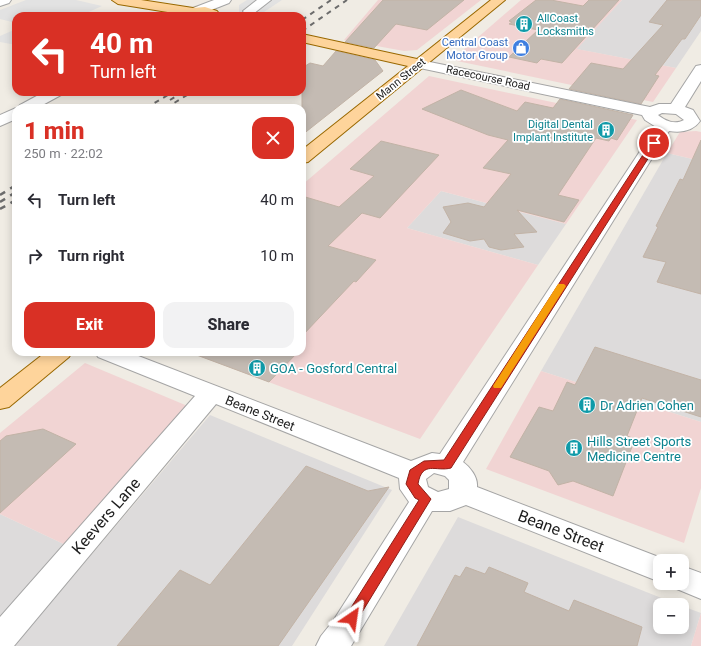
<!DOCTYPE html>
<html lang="en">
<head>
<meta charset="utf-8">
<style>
  :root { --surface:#fff; --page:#f2f2f3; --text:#2b2b33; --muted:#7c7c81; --accent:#d93025 }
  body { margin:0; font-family:Roboto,sans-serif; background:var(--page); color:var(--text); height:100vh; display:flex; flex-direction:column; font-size:15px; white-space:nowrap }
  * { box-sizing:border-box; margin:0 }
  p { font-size:13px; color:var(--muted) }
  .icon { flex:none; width:22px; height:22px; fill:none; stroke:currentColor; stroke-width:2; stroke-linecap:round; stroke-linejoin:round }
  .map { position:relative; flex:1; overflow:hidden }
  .side { position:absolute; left:12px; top:104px; width:294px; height:252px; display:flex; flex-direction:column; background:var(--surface); border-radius:12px; box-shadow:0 2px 10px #0003 }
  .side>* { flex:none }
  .banner { position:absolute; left:12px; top:12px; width:294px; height:84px; border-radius:12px; box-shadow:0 2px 10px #0003; background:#d93025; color:#fff; overflow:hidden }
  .buttons { position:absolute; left:653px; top:554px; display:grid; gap:8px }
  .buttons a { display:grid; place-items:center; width:36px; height:36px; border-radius:8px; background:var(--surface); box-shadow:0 2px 10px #0003; font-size:20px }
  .pin { position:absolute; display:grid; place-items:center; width:34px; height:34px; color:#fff; margin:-17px; border:2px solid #fff; border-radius:50%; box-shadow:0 1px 4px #0007 }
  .me { position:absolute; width:44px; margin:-22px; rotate:32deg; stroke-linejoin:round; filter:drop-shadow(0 0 3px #0008) }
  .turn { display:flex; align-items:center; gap:14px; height:84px; padding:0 12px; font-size:18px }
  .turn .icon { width:52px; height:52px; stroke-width:2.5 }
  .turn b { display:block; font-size:28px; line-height:34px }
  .round { display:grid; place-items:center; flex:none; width:42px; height:42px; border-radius:12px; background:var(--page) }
  .headline { display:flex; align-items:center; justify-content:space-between; height:68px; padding:0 12px }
  h1 { font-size:24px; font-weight:800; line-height:30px; color:var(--accent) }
  .button { display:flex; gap:8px; margin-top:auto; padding:8px 12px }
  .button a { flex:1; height:46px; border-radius:12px; background:var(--accent); color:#fff; font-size:16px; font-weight:800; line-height:46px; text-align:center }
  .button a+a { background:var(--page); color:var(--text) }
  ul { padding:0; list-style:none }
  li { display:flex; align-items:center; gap:12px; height:56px; padding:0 12px }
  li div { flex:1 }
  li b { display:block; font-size:15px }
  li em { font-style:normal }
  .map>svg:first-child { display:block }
</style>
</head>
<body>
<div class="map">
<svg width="701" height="646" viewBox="0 0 701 646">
  <rect width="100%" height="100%" fill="#f0ece4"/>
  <g fill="#dddbdb">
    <path d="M622,0H701V31L676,68L576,49Z"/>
    <path d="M667,153L701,161V422L541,371Z"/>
    <path d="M441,191L566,224L538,265L407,228Z"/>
    <path d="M210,415L392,490L292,646H14Z"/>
    <path d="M0,514L68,546L0,621Z"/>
    <path d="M458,517L679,605H660V627H682V606L701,613L691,646H384Z"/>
  </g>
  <g fill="#f1d4d3">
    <path d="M378,0H481L417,50L404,51L344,40Z"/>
    <path d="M521,0H622L577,49L676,68L653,102L457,61L454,58Z"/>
    <path d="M429,76L637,120L566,224L441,191L407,228L538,265L420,439L189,352H302V185Z"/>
    <path d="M696,131L701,132V161L667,153L680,132Z"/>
    <path d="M85,363L190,407L68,546L0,514V433Z"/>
    <path d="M541,371L701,422V488L684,543L486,469Z"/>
    <path d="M701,614V646H691L701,613Z"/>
  </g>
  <g fill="#e2e2e2">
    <path d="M26,0H76L102,6L80,16H16V23L0,19V10Z"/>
    <path d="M247,0H282L258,16H245L239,13V5Z"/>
    <path d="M16,29V45L0,42V36Z"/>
  </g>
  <g fill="#c4bbb3" stroke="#c2b3a6">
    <path d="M383,0H464L427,30L396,24L374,48L345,42Z"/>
    <path d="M536,0H551L583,6L589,0H619L562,63L541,59L537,63L509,57L538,30L509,24L512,22L509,21Z"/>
    <path d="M667,0H701V15L685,39H682L655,75L659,76L641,104L569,89L591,63L623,69L663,25L649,22Z"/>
    <path d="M336,51L375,60L383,71L302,135V68L310,63L323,66Z"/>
    <path d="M461,90L517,111L525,102L553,108L560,99L633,115L617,140L611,138L609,141L596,138L558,195L579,200L564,222L517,210L537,232L514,234L524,247L501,250L489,247L484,239L470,241L443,233L451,222L443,207L468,203L484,207L511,174L483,168L508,140L488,135L422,109Z"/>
    <path d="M701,140V294L657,282L666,262L643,257L658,227L656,226L680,179L683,180Z"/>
    <path d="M381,141L439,155L380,218L362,213L328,246L376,260L356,282L354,281L302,336V196L339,207L374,176L350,169Z"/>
    <path d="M595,347L701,380V417L642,398L627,436L635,439L613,496L573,481L558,485L549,471L510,457L539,407L553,411L567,382L575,385Z"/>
    <path d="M194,352H298L269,382L194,354Z"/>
    <path d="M43,429L76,444L0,513V441L6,436Z"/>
    <path d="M306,466L368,491L389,487L278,646H117L180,570L210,585Z"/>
    <path d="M466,567L485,574L489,567L528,583L524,592L569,611L574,600L642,627L637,646H417L455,575L460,577Z"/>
  </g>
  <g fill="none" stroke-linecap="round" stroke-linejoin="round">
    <g stroke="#a5a5a5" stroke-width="2">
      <g id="minor">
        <path d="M0,0H11L9,3L0,6Z"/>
        <path d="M214,0H231L229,3L201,14L197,15L191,11L193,8Z"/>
        <path d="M257,0H271L253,14H245L243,11Z"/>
        <path d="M420,60L650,107L659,104H671L696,66L701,65V81L685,107L693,110L700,121C693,131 681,133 669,131L463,462C470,467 478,477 477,487L669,561H660V582L466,505L450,511H432L351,646H316L321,636L333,621L409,502L400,489L399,478L216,404L14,646H0V617L195,396L98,357L95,352H128L411,461L432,453L440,454L656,127L645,120L642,115L415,67L413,64L415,61ZM662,113L676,114L684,120C675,125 665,121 658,115ZM434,473L445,476L449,480V489L438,492L428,487L426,479Z"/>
        <path d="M44,92H64L61,95L37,108H17L20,105Z"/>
        <path d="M16,108V119L0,126V115Z"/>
        <path d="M682,566L701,573V599L672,587L670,583H682Z"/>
      </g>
    </g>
    <g stroke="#996800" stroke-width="2">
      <g id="major">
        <path d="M112,0H141L193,8L205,7L217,11L221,16L200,15L179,16L180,14L118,4Z"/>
        <path d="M491,0H505L308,162L302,163V150L408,66L302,42V34L417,59Z"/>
        <path d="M46,352H72L69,357L9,407L0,409V388Z"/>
      </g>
    </g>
    <use href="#minor" fill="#fff" fill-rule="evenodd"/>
    <use href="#major" fill="#fed49b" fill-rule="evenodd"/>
    <g stroke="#6c6c6c" stroke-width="2" stroke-dasharray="5 5" stroke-linecap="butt">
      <path d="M302,20L331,0"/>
      <path d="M302,31L347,0"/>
      <path d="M170,100L183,92"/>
      <path d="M146,108L173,92"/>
      <path d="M166,108L192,92"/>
    </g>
    <g stroke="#6c6c6c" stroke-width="2.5" stroke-dasharray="6 6" stroke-linecap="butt">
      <path d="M0,195L16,185"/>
      <path d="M0,202L16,192"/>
      <path d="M0,209L16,200"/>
    </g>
  </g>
  <path fill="#d93025" stroke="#8d1f18" d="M652,141L658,143L451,468C436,472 422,460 418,484L431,499L356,622L352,624L347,622L346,618L347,614L419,500L415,498L406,484L410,470L424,461L444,460Z"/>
  <path fill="#f59e0b" d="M558,284H564L566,286L501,388H494L493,386Z"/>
  <defs>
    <g id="building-disc" transform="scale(0.9)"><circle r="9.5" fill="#0f9aa8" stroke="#fff"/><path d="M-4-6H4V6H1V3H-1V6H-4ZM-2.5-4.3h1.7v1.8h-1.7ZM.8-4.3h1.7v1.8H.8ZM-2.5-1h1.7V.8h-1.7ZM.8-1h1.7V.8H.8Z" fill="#fff"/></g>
    <g id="shop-disc" transform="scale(0.9)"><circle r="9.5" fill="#3f7fe0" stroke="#fff"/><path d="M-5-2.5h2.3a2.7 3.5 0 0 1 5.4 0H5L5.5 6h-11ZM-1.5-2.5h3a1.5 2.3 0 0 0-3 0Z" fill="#fff"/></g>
  </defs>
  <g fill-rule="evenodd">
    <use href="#building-disc" x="524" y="24"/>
    <use href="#shop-disc" x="521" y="48"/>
    <use href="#building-disc" x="606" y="130"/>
    <use href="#building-disc" x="257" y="368"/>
    <use href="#building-disc" x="587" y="405"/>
    <use href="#building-disc" x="574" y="448"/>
  </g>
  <g text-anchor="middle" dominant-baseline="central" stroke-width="3.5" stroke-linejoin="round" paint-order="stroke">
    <g font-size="11" fill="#0d838f" stroke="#fff" text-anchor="start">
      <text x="537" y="18">AllCoast<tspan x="537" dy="13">Locksmiths</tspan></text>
      <text x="593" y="124" text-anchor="end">Digital Dental<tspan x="593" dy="13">Implant Institute</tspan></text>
    </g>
    <g font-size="11" fill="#366cbe" stroke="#fff" text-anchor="end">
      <text x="508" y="42">Central Coast<tspan x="508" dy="13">Motor Group</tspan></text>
    </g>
    <g font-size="11" fill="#1e1e1e" stroke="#fff">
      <text transform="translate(488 78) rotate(12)">Racecourse Road</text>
      <text transform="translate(401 79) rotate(-39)">Mann Street</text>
    </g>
    <g font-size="13" fill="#0d838f" stroke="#fff" text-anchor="start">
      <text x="270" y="368">GOA - Gosford Central</text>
      <text x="600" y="405">Dr Adrien Cohen</text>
      <text x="587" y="441">Hills Street Sports<tspan x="587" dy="15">Medicine Centre</tspan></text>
    </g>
    <g font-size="13" fill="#1e1e1e" stroke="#fff">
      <text transform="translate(260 413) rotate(22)">Beane Street</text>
    </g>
    <g font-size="16" fill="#1e1e1e" stroke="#fff">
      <text transform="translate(106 516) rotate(-49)">Keevers Lane</text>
      <text transform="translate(561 531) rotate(21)">Beane Street</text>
    </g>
  </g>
</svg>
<div class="buttons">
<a>+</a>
<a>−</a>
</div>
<div class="pin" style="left:654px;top:143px;background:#d93025"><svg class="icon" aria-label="arrive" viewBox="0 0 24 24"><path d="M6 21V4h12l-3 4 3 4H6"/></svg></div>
<svg class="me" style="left:352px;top:618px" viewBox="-20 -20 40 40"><path d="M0-17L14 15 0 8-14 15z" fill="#d93025" stroke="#fff" stroke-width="4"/></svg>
<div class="banner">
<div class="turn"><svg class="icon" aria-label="left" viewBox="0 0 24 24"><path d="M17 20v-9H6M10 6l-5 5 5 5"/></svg><div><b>40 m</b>Turn left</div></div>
</div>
<section class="side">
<div class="headline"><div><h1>1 min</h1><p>250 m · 22:02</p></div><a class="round" style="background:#d93025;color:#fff"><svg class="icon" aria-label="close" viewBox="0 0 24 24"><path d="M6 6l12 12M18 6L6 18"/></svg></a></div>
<ul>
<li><svg class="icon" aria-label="left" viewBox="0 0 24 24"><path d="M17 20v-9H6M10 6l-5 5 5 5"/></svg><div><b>Turn left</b></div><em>40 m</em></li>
<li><svg class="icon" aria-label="right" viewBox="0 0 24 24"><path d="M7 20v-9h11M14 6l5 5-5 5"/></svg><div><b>Turn right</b></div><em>10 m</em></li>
</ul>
<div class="button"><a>Exit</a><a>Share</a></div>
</section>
</div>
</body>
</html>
